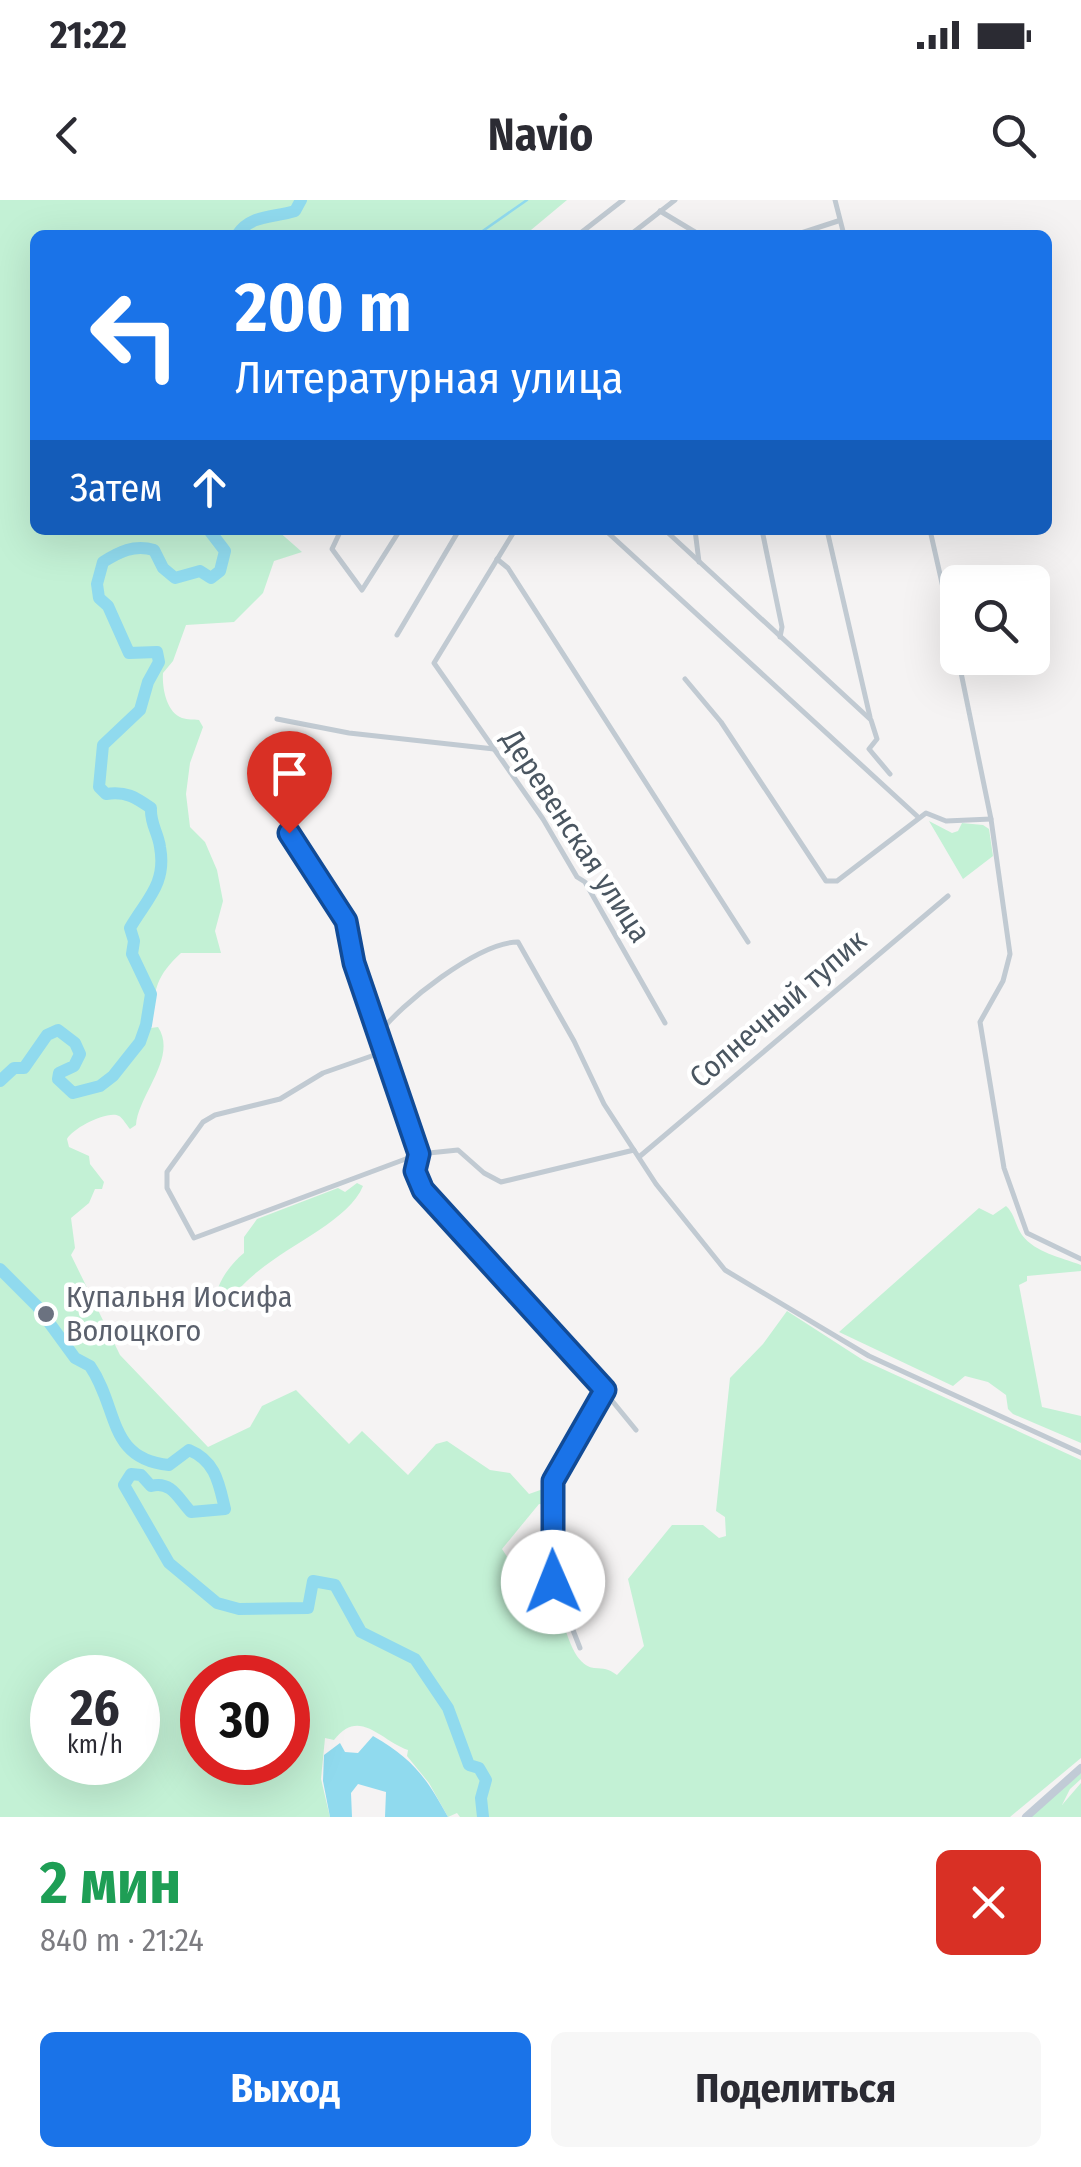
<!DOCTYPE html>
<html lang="ru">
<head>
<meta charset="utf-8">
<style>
  :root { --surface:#fff; --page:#f7f7f7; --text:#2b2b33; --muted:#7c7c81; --accent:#1a73e8 }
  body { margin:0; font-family:"Fira Sans Condensed",sans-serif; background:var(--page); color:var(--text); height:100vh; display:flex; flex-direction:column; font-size:38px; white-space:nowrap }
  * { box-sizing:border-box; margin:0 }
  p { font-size:32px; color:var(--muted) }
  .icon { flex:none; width:55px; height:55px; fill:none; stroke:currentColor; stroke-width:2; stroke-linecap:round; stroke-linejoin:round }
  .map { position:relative; height:1617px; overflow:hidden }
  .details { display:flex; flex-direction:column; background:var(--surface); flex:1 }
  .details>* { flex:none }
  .hud { position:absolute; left:30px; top:30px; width:1022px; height:305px; border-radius:15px; box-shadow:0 10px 40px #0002; background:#1a73e8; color:#fff; overflow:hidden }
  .tools { position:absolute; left:940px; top:365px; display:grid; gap:20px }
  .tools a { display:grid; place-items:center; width:110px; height:110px; border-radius:15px; background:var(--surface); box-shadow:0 10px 40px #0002; font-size:50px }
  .speed { position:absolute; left:30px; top:1455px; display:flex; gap:20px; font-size:50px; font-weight:700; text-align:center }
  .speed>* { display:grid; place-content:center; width:130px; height:130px; border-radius:50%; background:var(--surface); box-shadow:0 10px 40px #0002; line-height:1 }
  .speed small { font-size:25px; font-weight:400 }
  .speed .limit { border:15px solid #d22; background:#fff; color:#111 }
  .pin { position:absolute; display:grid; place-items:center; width:85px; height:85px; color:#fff; margin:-102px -42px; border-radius:50% 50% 50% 0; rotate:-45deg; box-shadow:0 0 10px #0007 }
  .pin .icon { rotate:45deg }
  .me { position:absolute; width:110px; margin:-55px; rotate:359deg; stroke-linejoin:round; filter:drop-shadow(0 0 8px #0008) }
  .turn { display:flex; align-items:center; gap:35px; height:210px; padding:0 40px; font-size:45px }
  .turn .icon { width:130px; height:130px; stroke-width:2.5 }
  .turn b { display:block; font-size:70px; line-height:85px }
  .then { display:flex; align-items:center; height:95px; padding:0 40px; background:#0003; gap:20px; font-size:38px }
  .round { display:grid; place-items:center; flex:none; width:105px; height:105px; border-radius:15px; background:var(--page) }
  .head { display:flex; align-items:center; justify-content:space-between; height:170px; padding:0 40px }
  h1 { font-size:60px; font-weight:700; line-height:75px; color:#1e9e55 }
  .primary-button { display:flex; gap:20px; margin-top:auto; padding:20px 40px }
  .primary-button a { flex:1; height:115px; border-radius:15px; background:var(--accent); color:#fff; font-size:40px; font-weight:700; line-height:115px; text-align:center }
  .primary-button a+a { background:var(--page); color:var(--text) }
  .status { display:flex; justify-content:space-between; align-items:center; height:70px; padding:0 50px; background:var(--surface); direction:ltr }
  .status svg { height:28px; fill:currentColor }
  header { display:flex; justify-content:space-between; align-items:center; height:130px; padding:0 40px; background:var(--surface); font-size:45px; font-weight:700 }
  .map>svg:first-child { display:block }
</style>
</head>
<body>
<div class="status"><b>21:22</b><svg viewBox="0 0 49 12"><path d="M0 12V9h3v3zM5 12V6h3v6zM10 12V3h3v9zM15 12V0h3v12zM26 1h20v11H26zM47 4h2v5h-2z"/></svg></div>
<header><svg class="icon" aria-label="back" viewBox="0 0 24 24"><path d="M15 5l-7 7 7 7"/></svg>Navio<svg class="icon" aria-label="search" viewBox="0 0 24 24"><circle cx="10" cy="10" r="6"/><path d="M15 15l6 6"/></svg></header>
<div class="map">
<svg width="1081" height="1617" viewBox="0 0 1081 1617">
  <rect width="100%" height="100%" fill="#f5f3f3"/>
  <g fill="#c3f1d5" fill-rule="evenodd">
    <path d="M0,0H567L525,35H35V330H277L302,352L274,361L263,393L234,422L186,425L173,461L163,473C162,487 166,512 182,518C188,520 193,519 199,520L203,527L190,563L186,594L190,627L205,642L217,670L223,701L215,731L221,753H181C153,779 155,791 151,828L158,827C178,857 138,895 136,925L130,929C128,927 122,917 119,916C108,910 73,928 67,939L69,947L89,956L90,964L104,982L102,989H95L89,1003L71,1018L75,1048L71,1055L120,1155L208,1247L250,1227L262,1206L296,1190L349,1244L362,1231L408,1275L436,1244L447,1241L490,1270L510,1273L529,1294L546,1288L550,1294L547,1305L539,1304L502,1349L521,1378L516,1385L526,1399L534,1429L542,1430L554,1420H562C568,1435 574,1465 594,1468C605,1469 607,1468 617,1475L644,1446L628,1379L672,1325H703L719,1338L726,1336L725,1317L716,1311L730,1178L763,1144L787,1111L863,1160L1081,1260V1558L1010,1617H460L457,1613L448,1617L429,1583L407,1556L408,1550C380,1540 359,1507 334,1540L325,1538L321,1579L330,1617H0ZM52,1478H138V1562H52ZM202,1478H288V1562H202Z"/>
    <path d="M929,621L952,633L958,631L962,623L983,625L989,629L993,656L963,679Z"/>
    <path d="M357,983L363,986C344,1032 252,1054 224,1111L215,1109C213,1088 228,1066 244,1053V1037L257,1019L338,988L345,992Z"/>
    <path d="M1006,1006C1015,1014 1015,1025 1022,1035C1036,1053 1060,1057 1081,1065V1071L1027,1076V1081L1019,1085L1042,1207L1081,1216V1243L1013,1214L1008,1209L1006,1195L988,1182L965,1176L953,1186L839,1132L979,1008L993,1015Z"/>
    <path d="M1081,1573V1579L1070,1589L1062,1605L1081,1583V1617H1030Z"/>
  </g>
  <path fill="#90daee" d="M373,1536C413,1559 426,1577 448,1617H385L386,1592L358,1584L351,1593L352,1617H330L323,1581L324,1555L340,1543L345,1552L358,1553Z"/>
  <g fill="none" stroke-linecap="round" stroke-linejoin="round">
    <path stroke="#90daee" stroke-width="2.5" d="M477,35L527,0"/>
    <g stroke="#90daee" stroke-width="12">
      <path d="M237,35C251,14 273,18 295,11L301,0"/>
      <path d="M0,881L14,868H24L47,835L58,830L75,843L80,854L74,866L59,873L58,879L73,893L100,886L113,876L140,842L146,825L151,794L132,754L134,741L130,728C146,700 167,684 160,647C158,632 150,624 151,608C135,597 126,591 106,594L99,587L103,545L140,510L148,482L159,462L157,452L129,453L108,406L99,398L97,384L103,362C119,352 134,344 154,350L163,368L175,378L200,371L211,378L220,371L225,351L209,330"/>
      <path d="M0,1069L37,1106L75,1158L90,1166C119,1208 107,1259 169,1265L189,1250C216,1261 219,1284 225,1309L191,1312C179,1300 172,1280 151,1286L141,1275L131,1274L124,1285L169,1363L217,1403L239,1409L308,1408L313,1381L335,1385L361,1432L415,1459L448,1508L469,1565L479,1568L486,1580L481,1598L483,1617"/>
    </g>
    <g stroke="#c1cad2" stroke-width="5">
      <path d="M835,0L844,35"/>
      <path d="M660,11L700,35"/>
      <path d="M578,35L623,0"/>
      <path d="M630,35L675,0"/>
      <path d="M795,35L838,21"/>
      <path d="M341,330L332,349L362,390L400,330"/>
      <path d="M515,330L434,463L543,619L577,677L585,682L665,823"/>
      <path d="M605,330L917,616"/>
      <path d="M665,330L871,520L877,539L869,549L890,574"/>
      <path d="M695,330L699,362"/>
      <path d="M762,330L782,427L780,437"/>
      <path d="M827,330L870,517"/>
      <path d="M930,330L958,454"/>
      <path d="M497,359L508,368L748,742"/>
      <path d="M397,435L459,330"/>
      <path d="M958,458L991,619L1010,754L1003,781L980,822L1004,968L1027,1033L1081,1059"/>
      <path d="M685,479L721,522L826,681H837L926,613L946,621L991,619"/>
      <path d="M277,519L349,533L494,549"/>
      <path d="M289,633L346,721L354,763L419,954L415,971L423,990L559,1136L636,1230"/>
      <path d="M378,835C400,804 479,742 518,742L574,841L604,904L656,984L725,1070L869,1156L1081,1253"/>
      <path d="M383,852L323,873L280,899L215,915L203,922L167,972V988L194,1038L419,954L458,950L484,973L501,982L634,950"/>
      <path d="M639,957L948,696"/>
      <path d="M580,1448L551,1374L553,1281L604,1190"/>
    </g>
    <path stroke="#c1cbd6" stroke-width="8" d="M1026,1617L1081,1568"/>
  </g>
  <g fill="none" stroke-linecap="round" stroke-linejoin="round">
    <g stroke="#114b97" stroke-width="25">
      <path id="route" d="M289,633L346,721L354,763L419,954L415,971L423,990L605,1190L553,1281V1382"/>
    </g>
    <use href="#route" stroke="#1a73e8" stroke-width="18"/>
  </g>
  <circle fill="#6b7280" stroke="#fff" stroke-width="4" cx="46" cy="1114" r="10"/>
  <g text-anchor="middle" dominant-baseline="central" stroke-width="9" stroke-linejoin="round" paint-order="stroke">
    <g font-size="30" fill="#4a5661" stroke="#fff">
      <text transform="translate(576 636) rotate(57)">Деревенская улица</text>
      <text transform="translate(778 809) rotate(-41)">Солнечный тупик</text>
    </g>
    <g font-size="30" fill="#5b616d" stroke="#fff" text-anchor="start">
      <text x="66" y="1097">Купальня Иосифа<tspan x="66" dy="34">Волоцкого</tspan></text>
    </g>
  </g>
</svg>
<div class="tools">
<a><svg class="icon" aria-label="search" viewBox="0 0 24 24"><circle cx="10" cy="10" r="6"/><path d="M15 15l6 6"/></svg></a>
</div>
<div class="speed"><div>26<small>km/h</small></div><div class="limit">30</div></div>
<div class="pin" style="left:289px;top:633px;background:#d93025"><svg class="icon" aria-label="arrive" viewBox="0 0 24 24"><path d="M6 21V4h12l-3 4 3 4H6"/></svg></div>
<svg class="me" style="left:553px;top:1382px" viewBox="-20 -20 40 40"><circle r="19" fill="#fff"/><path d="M0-13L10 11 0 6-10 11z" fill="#1a73e8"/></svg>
<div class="hud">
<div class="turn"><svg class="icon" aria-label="left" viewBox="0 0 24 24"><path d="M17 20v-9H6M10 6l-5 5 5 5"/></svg><div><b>200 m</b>Литературная улица</div></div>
<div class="then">Затем<svg class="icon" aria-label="ahead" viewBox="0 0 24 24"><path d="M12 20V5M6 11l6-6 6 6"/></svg></div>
</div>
</div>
<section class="details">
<div class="head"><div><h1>2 мин</h1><p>840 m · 21:24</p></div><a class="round" style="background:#d93025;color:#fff"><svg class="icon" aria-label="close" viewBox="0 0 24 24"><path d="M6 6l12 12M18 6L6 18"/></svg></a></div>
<div class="primary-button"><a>Выход</a><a>Поделиться</a></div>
</section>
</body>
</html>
